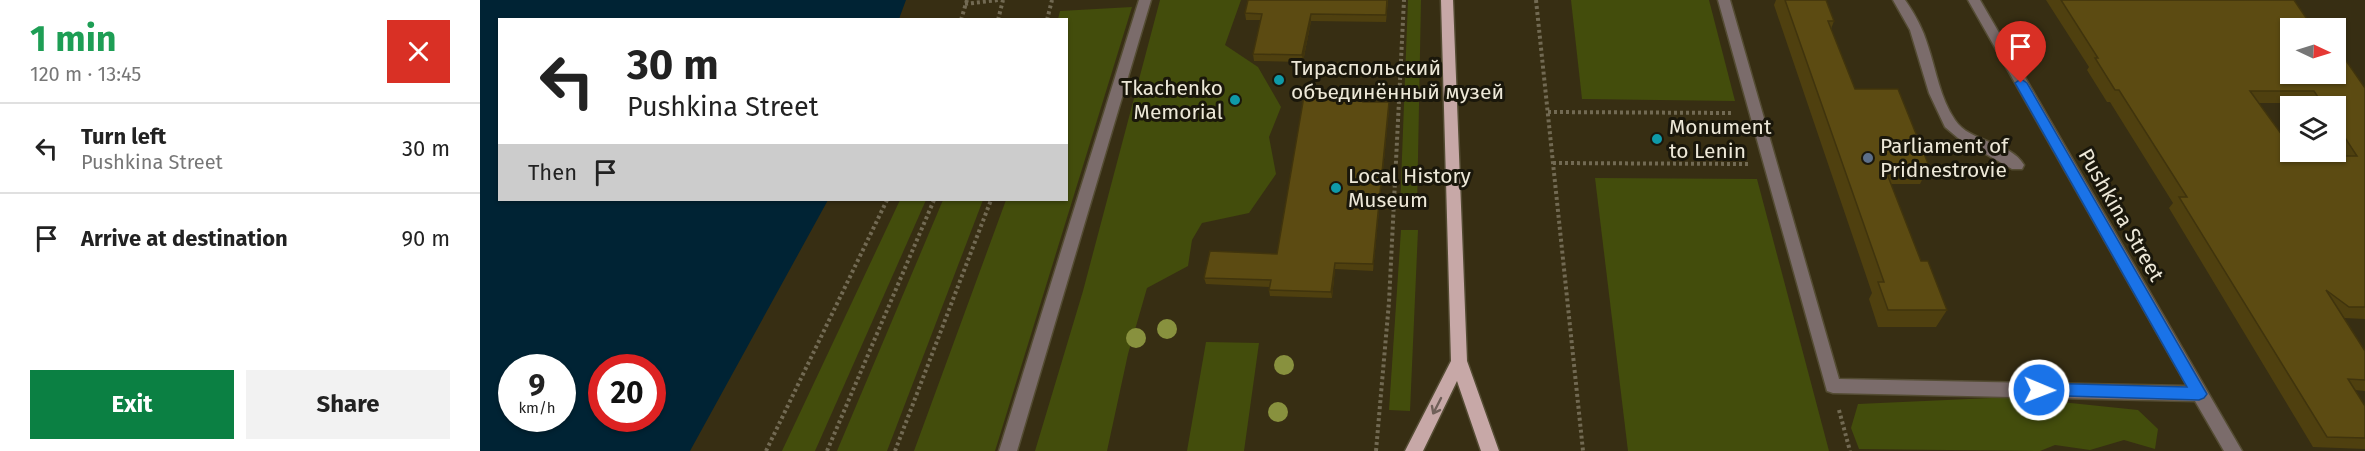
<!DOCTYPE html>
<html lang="en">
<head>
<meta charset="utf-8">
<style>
  :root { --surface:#fff; --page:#f2f2f2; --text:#222; --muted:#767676; --line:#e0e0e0; --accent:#0b8043 }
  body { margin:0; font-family:"Fira Sans",sans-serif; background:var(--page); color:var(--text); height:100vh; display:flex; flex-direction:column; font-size:22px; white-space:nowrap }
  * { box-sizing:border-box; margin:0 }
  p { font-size:20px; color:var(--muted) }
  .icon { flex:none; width:33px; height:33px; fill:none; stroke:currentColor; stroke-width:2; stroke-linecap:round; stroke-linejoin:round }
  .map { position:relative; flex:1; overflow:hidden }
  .sheet { display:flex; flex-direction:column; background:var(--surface); width:480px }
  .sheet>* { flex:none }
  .hud { position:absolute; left:18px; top:18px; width:570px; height:183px; border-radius:0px; box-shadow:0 2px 4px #0004; background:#fff; color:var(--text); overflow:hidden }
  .needle { width:39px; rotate:94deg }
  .controls { position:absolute; left:1800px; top:18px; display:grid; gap:12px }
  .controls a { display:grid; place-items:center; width:66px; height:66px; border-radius:0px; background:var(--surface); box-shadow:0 2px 4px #0004; font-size:30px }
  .speed { position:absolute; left:18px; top:354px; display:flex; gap:12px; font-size:30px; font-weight:700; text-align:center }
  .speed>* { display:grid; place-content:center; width:78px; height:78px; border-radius:50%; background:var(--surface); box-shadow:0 2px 4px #0004; line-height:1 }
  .speed small { font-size:15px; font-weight:400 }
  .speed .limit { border:9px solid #d22; background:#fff; color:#111 }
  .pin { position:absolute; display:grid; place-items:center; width:51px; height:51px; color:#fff; margin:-62px -26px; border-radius:50% 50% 50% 0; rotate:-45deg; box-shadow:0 0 6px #0007 }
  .pin .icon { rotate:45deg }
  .me { position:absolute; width:66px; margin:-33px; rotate:91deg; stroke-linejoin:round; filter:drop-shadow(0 0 4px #0008) }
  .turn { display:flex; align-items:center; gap:21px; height:126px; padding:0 30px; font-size:27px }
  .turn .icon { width:78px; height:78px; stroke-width:2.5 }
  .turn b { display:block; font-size:42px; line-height:51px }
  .then { display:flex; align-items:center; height:57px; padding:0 30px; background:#0003; gap:12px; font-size:22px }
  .round { display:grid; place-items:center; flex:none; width:63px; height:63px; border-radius:0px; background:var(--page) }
  .overview { display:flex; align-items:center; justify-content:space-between; height:102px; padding:0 30px }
  h1 { font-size:36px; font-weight:700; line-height:45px; color:#1e9e55 }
  .action { display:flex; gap:12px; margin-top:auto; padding:12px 30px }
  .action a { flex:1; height:69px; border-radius:0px; background:var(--accent); color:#fff; font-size:24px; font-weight:700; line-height:69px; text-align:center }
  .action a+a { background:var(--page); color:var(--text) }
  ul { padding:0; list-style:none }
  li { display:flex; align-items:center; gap:18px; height:90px; padding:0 30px; border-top:2px solid var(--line) }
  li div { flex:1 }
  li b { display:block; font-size:22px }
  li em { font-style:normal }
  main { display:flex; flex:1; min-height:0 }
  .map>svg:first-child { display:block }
</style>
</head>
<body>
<main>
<section class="sheet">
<div class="overview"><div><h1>1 min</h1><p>120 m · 13:45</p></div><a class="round" style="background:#d93025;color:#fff"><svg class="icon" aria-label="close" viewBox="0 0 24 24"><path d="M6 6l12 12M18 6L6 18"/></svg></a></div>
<ul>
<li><svg class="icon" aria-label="left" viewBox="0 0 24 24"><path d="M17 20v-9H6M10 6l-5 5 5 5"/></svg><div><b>Turn left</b><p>Pushkina Street</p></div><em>30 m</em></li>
<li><svg class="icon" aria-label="arrive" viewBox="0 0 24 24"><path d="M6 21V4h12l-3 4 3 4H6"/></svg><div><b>Arrive at destination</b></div><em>90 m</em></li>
</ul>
<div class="action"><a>Exit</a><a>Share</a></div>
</section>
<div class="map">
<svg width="1885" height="451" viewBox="0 0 1885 451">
  <rect width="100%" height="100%" fill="#372e13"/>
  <g fill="#434d0c">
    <path d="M680,0H761L745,45L778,67L801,107L789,137L796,174L769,213L722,223L712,240L708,266L667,288L648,354L627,451H555L603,291Z"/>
    <path d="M928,0H941L937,209H920Z"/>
    <path d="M1091,0H1229L1255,101L1102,99Z"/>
    <path d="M652,7L515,451H434L526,200H586V20L578,19L580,11Z"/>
    <path d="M1115,178L1277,179L1349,451H1148Z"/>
    <path d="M420,200H446L335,451H302Z"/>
    <path d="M463,200H503L407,451H357Z"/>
    <path d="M921,230H938L930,411L909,410Z"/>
    <path d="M726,342L779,343L764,451H707Z"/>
    <path d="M1533,397L1658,410L1678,429L1675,449L1644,440L1610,450L1575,445L1560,451L1379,449L1371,428L1378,404Z"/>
  </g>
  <path fill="#002334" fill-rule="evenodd" d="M0,0H426L419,19L20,20V200H348L210,451H0ZM32,368H82V418H32ZM122,368H172V418H122Z"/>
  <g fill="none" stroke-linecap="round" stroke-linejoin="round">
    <g stroke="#544c33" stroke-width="3">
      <g id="minor">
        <path d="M659,0H671L537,451H519Z"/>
        <path d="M1238,0H1250L1359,379L1707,386L1488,0H1500L1762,451H1744L1715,401L1353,393L1347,391Z"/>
        <path d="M1413,0H1425C1435,14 1443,29 1448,46C1456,70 1460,98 1475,120C1490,143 1530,141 1544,165L1542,169H1532L1478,138L1465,127L1449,93L1430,30Z"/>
      </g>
    </g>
    <g stroke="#544c33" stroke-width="3">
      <path id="major" d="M961,0H973L987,361L1019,451H1001L977,381L943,451H925L971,361Z"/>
    </g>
    <g stroke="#726a53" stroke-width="4" stroke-dasharray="3 3" stroke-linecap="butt">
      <path d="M1056,0L1103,451"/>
      <path d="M485,4L518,0"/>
      <path d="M481,20L487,0"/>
      <path d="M518,20L523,0"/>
      <path d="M567,20L572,0"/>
      <path d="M1068,112L1253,113"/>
      <path d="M1073,163L1268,164"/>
      <path d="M1359,410L1370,451"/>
      <path d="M286,451L407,200"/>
      <path d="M347,451L454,200"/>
      <path d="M415,451L511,200"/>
      <path d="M896,451L909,302L924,0"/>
    </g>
    <use href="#minor" fill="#7b6c6b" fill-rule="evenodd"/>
    <use href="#major" fill="#c7a8a7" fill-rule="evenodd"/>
  </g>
  <g fill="#88913e">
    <circle cx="687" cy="329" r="10"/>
    <circle cx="656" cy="338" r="10"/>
    <circle cx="804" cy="365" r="10"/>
    <circle cx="798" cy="412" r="10"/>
  </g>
  <g fill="#4f400f" fill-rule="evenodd">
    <path d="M768,0H908L906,22L831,21L823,62L774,61L773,54L781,20H766L765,13Z"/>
    <path d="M1296,0H1346L1354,21L1351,29L1375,89L1449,166L1440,184H1411L1441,261L1467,310L1456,327H1398L1389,299L1392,293L1294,5Z"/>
    <path d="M1566,0H1814L1810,28L1885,88V319L1864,318L1885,351V391L1875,390L1885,406V449L1833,447L1689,208L1693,203L1630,102H1627L1607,70L1609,67ZM1779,103H1823L1826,106H1856V152H1854L1857,156H1818Z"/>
    <path d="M884,99V102H909V109L893,271L855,269L852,298L790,296L789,290V287L726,284L724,278L797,254Z"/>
  </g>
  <g fill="#40340d">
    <path d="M831,14V21L823,62L822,55Z"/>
    <path d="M909,102V109L893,271V264Z"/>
    <path d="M855,263V269L852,298L851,292Z"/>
  </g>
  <g fill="#5c4b12" stroke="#40340d" stroke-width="1.5" fill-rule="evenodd">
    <path d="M768,0H907L906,15L831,14L822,55L773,54L782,14L765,13Z"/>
    <path d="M1305,0H1346L1354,21H1348L1375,89H1418L1449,166H1404L1441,261H1448L1467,310H1408L1398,282H1404Z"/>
    <path d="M1581,0H1814L1833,28H1810V74H1856V49H1858L1885,88V307H1869L1846,290L1885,351V380L1868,379L1885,406V438L1847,437L1699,197H1707L1639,90H1635L1615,58H1618ZM1770,91H1834L1844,106H1856V124L1877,156H1818L1815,152H1810V146Z"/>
    <path d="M825,90L884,92L883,102H909L893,264L855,263L851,292L789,290L791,280L724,278L730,251L797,254Z"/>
  </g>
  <defs><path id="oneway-shaft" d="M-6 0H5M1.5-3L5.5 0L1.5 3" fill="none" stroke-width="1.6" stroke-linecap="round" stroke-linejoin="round" transform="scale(1.5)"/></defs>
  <use stroke="#706059" href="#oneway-shaft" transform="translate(957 406) rotate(117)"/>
  <path fill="#1a73e8" stroke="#114b97" stroke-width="1.5" d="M1541,79L1547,83L1724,389L1727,394L1724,398L1719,400L1553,395L1551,390L1553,385L1559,383L1707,387L1535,83Z"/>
  <g fill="#0f9aa8" stroke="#1a170b" stroke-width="2">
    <circle cx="799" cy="80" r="6"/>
    <circle cx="755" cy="100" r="6"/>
    <circle cx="1177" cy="139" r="6"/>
    <circle cx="856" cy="188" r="6"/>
  </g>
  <circle fill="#5c6f8a" stroke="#1a170b" stroke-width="2" cx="1388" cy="158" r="6"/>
  <g text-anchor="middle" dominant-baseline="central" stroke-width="6" stroke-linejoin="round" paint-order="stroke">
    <g font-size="21" fill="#ede8d8" stroke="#1a170b" text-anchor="start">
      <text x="811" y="68">Тираспольский<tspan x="811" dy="24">объединённый музей</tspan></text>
      <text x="743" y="88" text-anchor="end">Tkachenko<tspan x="743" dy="24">Memorial</tspan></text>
      <text x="1189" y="127">Monument<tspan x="1189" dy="24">to Lenin</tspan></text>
      <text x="1400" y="146">Parliament of<tspan x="1400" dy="24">Pridnestrovie</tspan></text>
      <text x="868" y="176">Local History<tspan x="868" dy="24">Museum</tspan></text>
    </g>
    <g font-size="21" fill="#ede8d8" stroke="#1a170b">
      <text transform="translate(1641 215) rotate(60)">Pushkina Street</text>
    </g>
  </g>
</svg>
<div class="controls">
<a><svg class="needle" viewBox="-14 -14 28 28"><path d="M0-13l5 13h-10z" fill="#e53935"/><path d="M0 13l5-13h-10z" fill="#767676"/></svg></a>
<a><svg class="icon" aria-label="layers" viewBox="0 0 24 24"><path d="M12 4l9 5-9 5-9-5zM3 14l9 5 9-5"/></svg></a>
</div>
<div class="speed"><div>9<small>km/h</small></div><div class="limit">20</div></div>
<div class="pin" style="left:1541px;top:83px;background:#d93025"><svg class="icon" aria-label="arrive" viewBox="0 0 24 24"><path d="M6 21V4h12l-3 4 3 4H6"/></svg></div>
<svg class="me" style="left:1559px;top:390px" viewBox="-20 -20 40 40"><circle r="17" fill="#1a73e8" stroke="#fff" stroke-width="3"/><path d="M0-11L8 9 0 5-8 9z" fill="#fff"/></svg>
<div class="hud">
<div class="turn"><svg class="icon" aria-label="left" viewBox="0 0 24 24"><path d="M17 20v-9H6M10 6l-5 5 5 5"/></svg><div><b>30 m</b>Pushkina Street</div></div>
<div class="then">Then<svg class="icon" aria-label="arrive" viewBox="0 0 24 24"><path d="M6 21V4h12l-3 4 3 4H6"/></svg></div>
</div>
</div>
</main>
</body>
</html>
